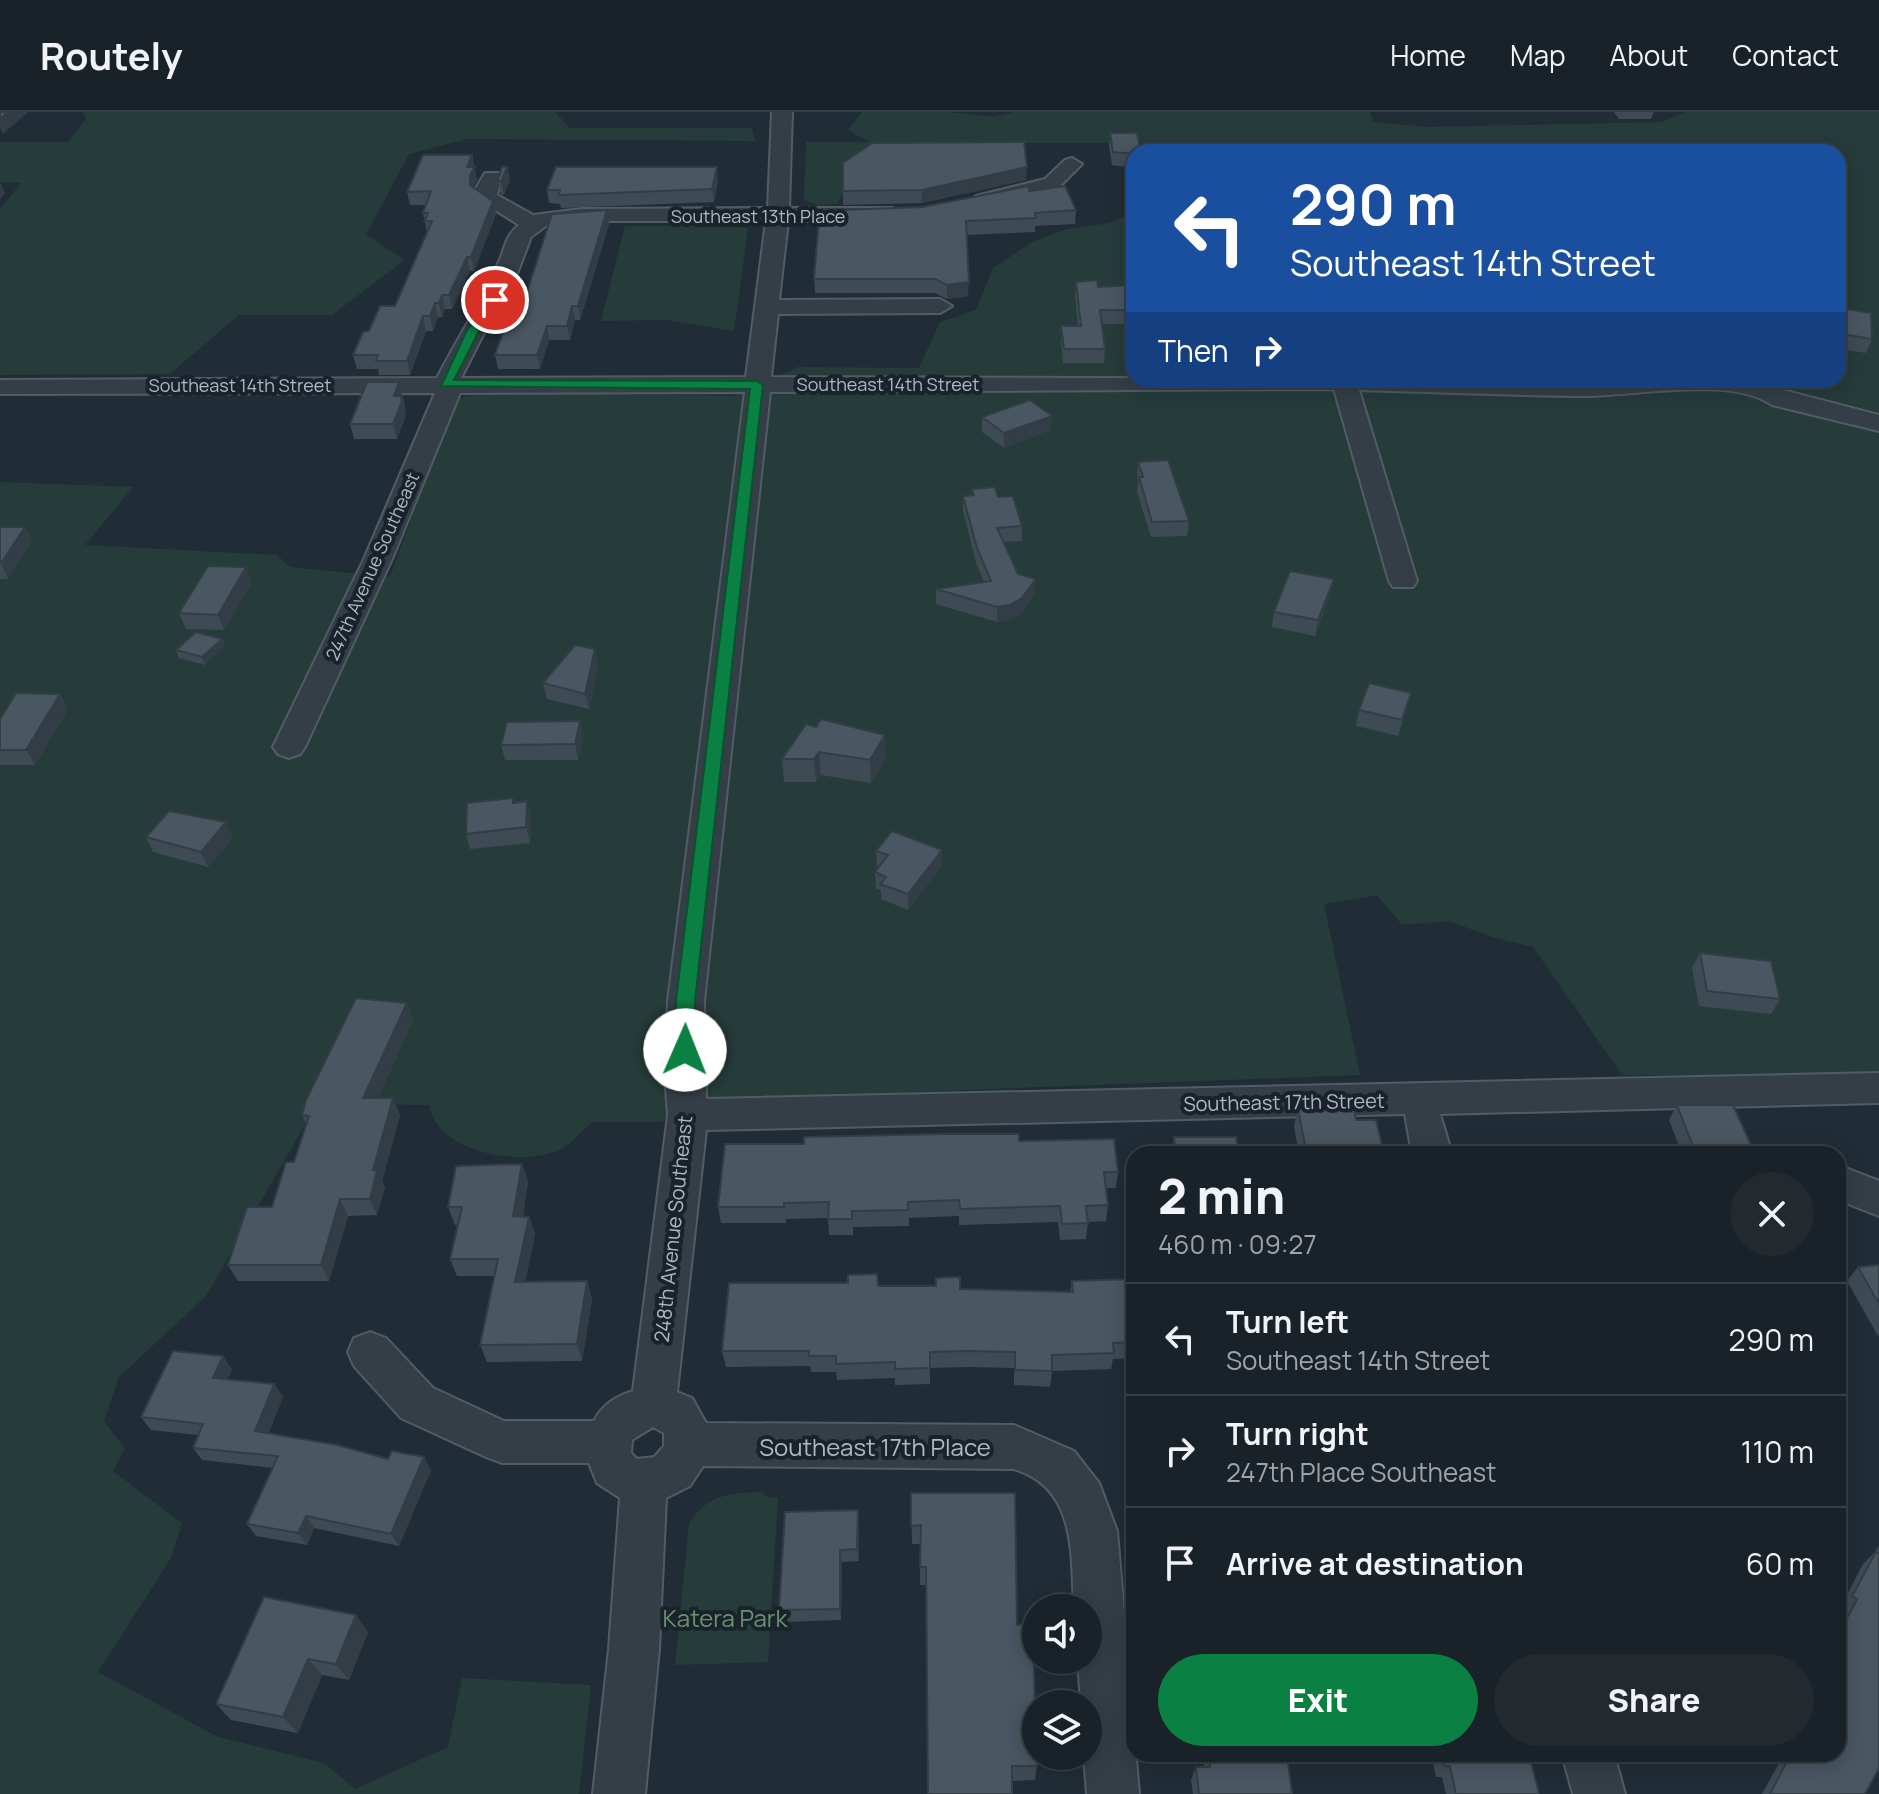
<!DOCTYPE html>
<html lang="en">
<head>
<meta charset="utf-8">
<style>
  :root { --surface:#192228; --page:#222a30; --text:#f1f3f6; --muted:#9fa4a8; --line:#373f45; --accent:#0b8043 }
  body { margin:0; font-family:Manrope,sans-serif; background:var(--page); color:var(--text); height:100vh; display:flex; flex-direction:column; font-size:30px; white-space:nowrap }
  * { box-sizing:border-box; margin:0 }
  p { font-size:26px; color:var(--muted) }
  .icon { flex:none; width:44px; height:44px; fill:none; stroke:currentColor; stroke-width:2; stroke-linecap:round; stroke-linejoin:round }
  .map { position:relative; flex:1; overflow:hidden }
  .sheet { position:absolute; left:1126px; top:1034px; width:720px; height:616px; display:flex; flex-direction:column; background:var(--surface); border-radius:24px; box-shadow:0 4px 20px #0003,0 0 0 2px var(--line) }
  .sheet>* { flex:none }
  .top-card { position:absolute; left:1126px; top:32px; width:720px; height:244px; border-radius:24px; box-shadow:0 4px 20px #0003,0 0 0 2px var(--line); background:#1a4fa0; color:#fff; overflow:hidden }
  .fabs { position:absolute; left:1022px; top:1482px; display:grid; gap:16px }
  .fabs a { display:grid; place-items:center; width:80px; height:80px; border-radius:50%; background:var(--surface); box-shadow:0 4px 20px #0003,0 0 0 2px var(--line); font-size:40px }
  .pin { position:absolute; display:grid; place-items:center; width:68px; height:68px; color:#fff; margin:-34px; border:4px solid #fff; border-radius:50%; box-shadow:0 2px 8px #0007 }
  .me { position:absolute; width:88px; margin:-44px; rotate:1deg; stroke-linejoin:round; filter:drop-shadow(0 0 6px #0008) }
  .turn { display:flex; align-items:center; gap:28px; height:168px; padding:0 32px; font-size:36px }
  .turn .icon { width:104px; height:104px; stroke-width:2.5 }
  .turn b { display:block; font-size:56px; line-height:68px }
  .then { display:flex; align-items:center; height:76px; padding:0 32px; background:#0003; gap:16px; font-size:30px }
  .round { display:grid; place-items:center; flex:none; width:84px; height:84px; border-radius:42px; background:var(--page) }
  .summary { display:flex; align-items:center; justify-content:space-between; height:136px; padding:0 32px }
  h1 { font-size:48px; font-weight:800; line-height:60px }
  .primary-button { display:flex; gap:16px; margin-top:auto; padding:16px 32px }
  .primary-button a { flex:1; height:92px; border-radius:48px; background:var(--accent); color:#fff; font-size:32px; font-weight:800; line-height:92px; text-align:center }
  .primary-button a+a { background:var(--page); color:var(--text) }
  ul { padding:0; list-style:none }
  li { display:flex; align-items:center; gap:24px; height:112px; padding:0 32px; border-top:2px solid var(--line) }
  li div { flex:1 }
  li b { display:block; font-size:30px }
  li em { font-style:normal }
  header { display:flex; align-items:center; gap:48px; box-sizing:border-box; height:112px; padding:0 40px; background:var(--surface); border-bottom:2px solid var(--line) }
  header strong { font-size:38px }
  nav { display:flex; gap:44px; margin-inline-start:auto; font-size:28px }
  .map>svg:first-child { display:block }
</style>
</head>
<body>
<header>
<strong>Routely</strong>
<nav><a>Home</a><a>Map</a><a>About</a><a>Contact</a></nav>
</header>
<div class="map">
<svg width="1879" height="1682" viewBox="0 0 1879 1682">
  <rect width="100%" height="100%" fill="#212d36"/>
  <g fill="#263c3a">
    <path d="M83,0H555L570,16H752L755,29L467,27L409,42L366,123L405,148L332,203H239L170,262L0,263V97L21,71L0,70V30H68L86,7Z"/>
    <path d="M862,0H949L994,5L1014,0H1370L1373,10L1427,15L1662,10L1686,0H1879V965L1622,963L1533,835L1495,826L1449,809L1402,813L1377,783L1324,792L1360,963L730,987L661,1010H593C582,1018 571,1032 560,1038C521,1055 438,1042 429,993L317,992L206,1184L119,1265L104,1309L125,1337L113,1359L182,1411L171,1446L98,1560L218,1625L324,1651L355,1677L448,1635L462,1566L591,1573L579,1682H0V370L133,375L85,433L277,443L290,455L390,465L455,287L487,280L736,284L798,255L919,256L940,210L976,198L993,156L1032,130L1064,118L1109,111L1134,100V268H1838V40H1340L1336,31H871L837,92L818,93L804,88L806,30H869L848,18Z"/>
    <path d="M625,114H741L748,117L734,219L667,208L601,209Z"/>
    <path d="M762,1380L767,1385L778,1386L768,1550L675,1553L689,1412C707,1382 730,1381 762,1380Z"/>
  </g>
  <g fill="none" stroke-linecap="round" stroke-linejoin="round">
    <g stroke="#525c65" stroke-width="4">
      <g id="minor">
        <path d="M772,0H792L789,96H893L904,102L893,108L788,109L779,188L940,187L952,194L940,201L778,202L771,265L1744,268L1879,303V319L1772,293C1729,263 1632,285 1579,284C1506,283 1432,280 1359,278L1417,469L1413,475H1393L1389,469L1334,277L770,280L704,889L706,987L1879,961V991L1440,1002L1452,1042H1412L1405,1002L706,1018L677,1280L692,1286L706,1311L1014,1313L1074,1339L1099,1371L1117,1419L1139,1682H1087L1084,1644H1088V1592H1081L1078,1548H1088V1496H1074C1071,1442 1077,1376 1014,1357L703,1354L690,1374L666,1386L659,1537L645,1682H593L609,1537L620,1386L597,1371L589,1351H502L486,1345L401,1306L354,1254L348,1240L354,1226L370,1220L386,1226L433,1276L504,1309H594C603,1292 615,1285 633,1279L668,1003L665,963L668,889L745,280L460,281L392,447L305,635L300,642L289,646L278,642L273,635L364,447L435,281L0,282V268L437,266C458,225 483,188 501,145C505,133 508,121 519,113L476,86L475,78L485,61H499L502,65L497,83L533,103L581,97L768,96ZM581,109H766L746,265L461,266L485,219L507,188L531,125L546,114ZM653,1315L664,1321V1334L654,1345L637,1347L631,1341L632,1328Z"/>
        <path d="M1072,46L1082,52L1059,75L983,94L972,88L976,84L1045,67L1065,48Z"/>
        <path d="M1838,1053L1879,1069V1104L1838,1088Z"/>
        <path d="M1562,1642H1614L1625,1682H1573Z"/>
      </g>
    </g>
    <use href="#minor" fill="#353e47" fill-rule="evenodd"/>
  </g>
  <g fill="#3f4b54">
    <path d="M1614,0H1654L1651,7H1619Z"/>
    <path d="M1110,21L1134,40V56L1112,53L1109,34Z"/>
    <path d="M472,43L477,68L473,75L493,89L496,102L474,159H470L452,197H445L442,205H438L433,219H426L410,263H379L378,257H357L353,243L369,219L395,194L427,121L423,101L426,93H410L407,80Z"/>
    <path d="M507,55L510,68L504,83L501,82L498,68Z"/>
    <path d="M1026,68L922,91L843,93V79Z"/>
    <path d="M718,69L714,90L561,96L560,92L549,91L547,78Z"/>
    <path d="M1029,79L1076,98L1075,112L1035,114V120L967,123L968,184L947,187L935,181H815L814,167L842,106Z"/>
    <path d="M607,98L609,112L580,208H575L570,228H549L540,257H498L495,243L527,180Z"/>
    <path d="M1076,170L1098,175L1134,173V212H1102L1105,237L1104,251H1063L1061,228V214H1078L1075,184Z"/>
    <path d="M1841,196L1872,227L1866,241L1838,237V204Z"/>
    <path d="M403,284L406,304L397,327H354L350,312Z"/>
    <path d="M982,305L1051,318L1004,336L982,320Z"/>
    <path d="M1138,350L1189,409L1187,424L1151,425L1137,380L1138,370L1137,364Z"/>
    <path d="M972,377L998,385L1022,414V429L1004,430L1018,462L1035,482L1020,502L1010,508L997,510L936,492V477L984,470L976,451L963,399V384H972Z"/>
    <path d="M0,415H25L32,430L8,467H0Z"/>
    <path d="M1334,467L1330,483L1315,524L1272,515L1274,500Z"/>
    <path d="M252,470L224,518L186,517L179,501Z"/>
    <path d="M222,527L225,534L205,553L179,546L176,538Z"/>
    <path d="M595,537L598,553L589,597L547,587L543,571Z"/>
    <path d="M60,582L68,597L35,653H0V607Z"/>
    <path d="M1407,596L1398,624L1356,614L1359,598Z"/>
    <path d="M806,612L886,646L871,671L821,663L816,670H784L782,647Z"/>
    <path d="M583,625L578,648H505L501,633Z"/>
    <path d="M527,689L531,705L530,731L470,737L466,722L514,690Z"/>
    <path d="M146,725L233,726L208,755L153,740Z"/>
    <path d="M942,738V753L908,798L881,787V778L876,776L875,760L879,755L877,754L876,739Z"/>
    <path d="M1700,841L1780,887L1771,902L1699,894L1692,856Z"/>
    <path d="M407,891L413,908L378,986H393L400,1003L382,1069L385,1075L377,1103L348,1104L329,1169H238L228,1153L272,1095L294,1050L306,1012L302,1003Z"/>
    <path d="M1677,993L1755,1042H1682L1669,1008Z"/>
    <path d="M1298,997L1356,1008L1384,1042H1299L1294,1014Z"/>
    <path d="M1174,1025L1239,1042H1172Z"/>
    <path d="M1019,1029L1118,1060L1116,1076H1106L1108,1093L1106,1109L1088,1110L1086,1127L1060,1128L1058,1110L959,1113V1104L909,1106V1114L853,1115V1123H829L828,1106L786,1107V1111H721L718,1095L804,1032Z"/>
    <path d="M522,1052L528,1070L523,1104L529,1105L535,1122L525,1170L587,1169L592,1187L582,1249L487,1250L480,1233L494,1164H457L450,1147L458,1113H455L448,1095Z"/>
    <path d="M1879,1153V1224H1878L1847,1169L1858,1155Z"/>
    <path d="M1134,1167V1246L1113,1247L1111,1257L1052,1259L1050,1275L1014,1273V1256L969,1255L930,1256V1272L895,1273V1266L837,1268L836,1260H811L810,1254L726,1255L722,1239L848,1171L878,1174L1070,1180L1072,1169Z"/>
    <path d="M223,1244L232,1258L227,1267L274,1272L283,1285L268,1322L431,1358L399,1434L314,1416L307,1433L256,1424L247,1412L273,1356L202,1348L193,1336L198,1323L151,1318L141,1305Z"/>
    <path d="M911,1381L1017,1513L1037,1654L1035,1668L1012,1669L926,1473H920V1432H912Z"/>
    <path d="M858,1398L859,1449L842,1450L841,1508L782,1510L779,1498Z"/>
    <path d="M1879,1433V1660L1877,1659L1865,1682H1762L1784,1642H1838V1511L1845,1499L1840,1496L1863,1452L1875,1440Z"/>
    <path d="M264,1485L368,1520L349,1568L322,1563L298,1621L231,1608L216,1592Z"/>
    <path d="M1203,1642H1319L1316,1647H1288L1292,1682H1193L1191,1668L1196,1655H1204Z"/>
    <path d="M1431,1642H1529L1539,1682H1446L1442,1665H1436Z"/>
  </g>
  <g fill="#333d45">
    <path d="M8,0H28L3,22L0,16V7Z"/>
    <path d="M472,43L477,68L472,76L473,86L467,55Z"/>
    <path d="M507,55L510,68L504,83L501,70Z"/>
    <path d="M717,55L718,69L714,90L712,77Z"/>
    <path d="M1027,55L1026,68L922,91V78Z"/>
    <path d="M0,69L5,81L0,87Z"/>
    <path d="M493,89L496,102L474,159L471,145Z"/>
    <path d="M607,98L609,112L580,208L578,194Z"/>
    <path d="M467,145L470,159L452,197L449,183Z"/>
    <path d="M969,170L968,184L947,187V173Z"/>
    <path d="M442,183L445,197L442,205L439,191Z"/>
    <path d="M435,191L438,205L433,219L430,204Z"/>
    <path d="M572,194L575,208L570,228L567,214Z"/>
    <path d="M423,204L426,219L410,263L407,249Z"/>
    <path d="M547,214L549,228L540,257L537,243Z"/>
    <path d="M399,270L406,304L397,327L393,312L394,284Z"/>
    <path d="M1052,304L1051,318L1004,336V321Z"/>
    <path d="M25,415L32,430L8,467L1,451Z"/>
    <path d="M246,455L252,470L224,518L218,503Z"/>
    <path d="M1036,467L1035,482L1020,502L1010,508L997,510V495Z"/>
    <path d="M1334,467L1330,483L1315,524L1318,508Z"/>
    <path d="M222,527L225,534L205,553L202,545Z"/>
    <path d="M595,537L598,553L589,597L585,582Z"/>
    <path d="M60,582L68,597L35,653L26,638Z"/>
    <path d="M580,609L583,625L578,648L575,632Z"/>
    <path d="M885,623L886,646L871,671L870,648Z"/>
    <path d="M819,640L821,663L816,670L814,647Z"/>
    <path d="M527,689L531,705L530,731L526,715Z"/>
    <path d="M226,710L233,726L208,755L201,740Z"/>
    <path d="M942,738V753L908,798V782Z"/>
    <path d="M407,891L413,908L371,1003L363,986Z"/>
    <path d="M393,986L400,1003L382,1069L385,1075L377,1103L370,1087L373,1058Z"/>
    <path d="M522,1052L528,1070L520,1122L513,1104Z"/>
    <path d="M340,1087L348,1104L329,1169L321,1153Z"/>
    <path d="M529,1105L535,1122L522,1187L515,1170Z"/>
    <path d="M587,1169L592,1187L582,1249L577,1232Z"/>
    <path d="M223,1244L232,1258L222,1279L213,1266Z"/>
    <path d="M274,1272L283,1285L264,1332L255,1319Z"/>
    <path d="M424,1345L431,1358L399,1434L391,1422Z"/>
    <path d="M858,1398L859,1411V1449L857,1437Z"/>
    <path d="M306,1404L314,1416L307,1433L298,1421Z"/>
    <path d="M840,1438L842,1450L841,1508L840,1497Z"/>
    <path d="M356,1503L368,1520L349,1568L336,1552Z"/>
    <path d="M308,1547L322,1563L298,1621L283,1605Z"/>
  </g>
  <g fill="#495762" stroke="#333d45" stroke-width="2">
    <path d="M0,0H8L0,7Z"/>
    <path d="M1110,21H1137L1141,40H1134V42L1113,40Z"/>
    <path d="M1024,30L1027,55L922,78L843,79V51L872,31Z"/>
    <path d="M423,43H472L467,55H475L470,63V73L493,89L471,145H467L449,183H442L439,191H435L430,204H423L407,249H376L378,243H353L363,220L369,219L380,194H395L432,109H424L428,101H423L431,79L407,80Z"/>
    <path d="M502,55H507L501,70L498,68Z"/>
    <path d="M556,55H717L712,77L559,83L560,78H547Z"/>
    <path d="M1029,74V79L1065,74L1076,98L1035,101L1036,106L966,109L969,170L947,173L935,167H814L819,107L842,106L843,98L922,95Z"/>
    <path d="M607,98L578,194H572L567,214H547L537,243H495L517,180H527L552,102Z"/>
    <path d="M1097,168L1098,175L1134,173V198H1100L1105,237H1064L1061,214H1081L1076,170Z"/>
    <path d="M1841,196L1871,201L1872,227L1842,222Z"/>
    <path d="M367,270H399L394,284H401L402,289L393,312H350Z"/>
    <path d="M1030,288L1052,304L1004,321L982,305Z"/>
    <path d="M1168,348L1189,409L1152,410L1139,365H1143L1138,350Z"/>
    <path d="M995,375L998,385L1013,384L1022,414L997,416L1018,462L1036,467L1021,487L1010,493L997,495L936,477L991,469L977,436L963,384L974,383L972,377Z"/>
    <path d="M0,415H25L1,451H0Z"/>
    <path d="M208,454L246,455L218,503L179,501Z"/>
    <path d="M1290,459L1334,467L1318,508L1274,500Z"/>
    <path d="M196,520L222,527L202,545L176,538Z"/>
    <path d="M575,533L595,537L585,582L543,571Z"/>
    <path d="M1369,571L1411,581L1402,608L1359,598Z"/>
    <path d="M16,581L60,582L26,638H0V607Z"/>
    <path d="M821,607L885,623L870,648L819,640L814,647H782L806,612L816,615Z"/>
    <path d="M580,609L575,632L501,633L507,610Z"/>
    <path d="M513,686V691L527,689L526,715L466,722L467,691Z"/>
    <path d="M169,699L226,710L201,740L146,725Z"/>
    <path d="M892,719L942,738L908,782L880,772L886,765L875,760L888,743L876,739Z"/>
    <path d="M1700,841L1771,849L1780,887L1707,879Z"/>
    <path d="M356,886L407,891L363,986H393L373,1058H377L370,1087H340L321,1153H228L247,1095H272L286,1050H294L309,1004L302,1003L306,988Z"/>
    <path d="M1677,993H1733L1755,1042H1696Z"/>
    <path d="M1298,997H1354L1356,1008H1376L1384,1042H1321L1320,1038H1306Z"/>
    <path d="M942,1022H1019V1029L1114,1027L1118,1060H1104L1108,1093L1086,1094L1088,1111L1062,1112L1060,1094L960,1097L959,1088L908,1090V1098L852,1099V1107H828L829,1090L784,1091V1095H718L725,1032H804V1025Z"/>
    <path d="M1174,1025H1236L1239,1042H1176Z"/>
    <path d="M522,1052L513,1104L529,1105L515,1170L587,1169L577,1232L480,1233L498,1147H450L462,1095H448L456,1054Z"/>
    <path d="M1879,1153V1192L1858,1155Z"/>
    <path d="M877,1162L878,1174H936V1166L960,1165V1177L1073,1180L1072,1169L1134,1167V1230L1113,1231L1114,1241L1052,1243V1259L1015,1258V1240L969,1239L930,1240V1256L895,1257V1250L836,1252V1244H809V1239H722L729,1171H848V1163Z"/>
    <path d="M173,1239L223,1244L213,1266L274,1272L255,1319L337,1333L388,1347L392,1339L424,1345L391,1422L306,1404L298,1421L247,1412L278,1344L193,1336L203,1312L141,1305Z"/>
    <path d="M911,1381H1015L1017,1513H1033L1036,1644H1037V1654H1012V1682H928L926,1455H920L921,1413L911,1414Z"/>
    <path d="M858,1398L857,1437L840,1438V1497L779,1498L785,1400Z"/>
    <path d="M1876,1440L1879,1442V1656L1865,1682H1770L1791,1642H1838V1553L1840,1549L1838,1548V1523L1857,1487L1852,1484Z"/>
    <path d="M264,1485L356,1503L336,1552L308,1547L283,1605L216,1592Z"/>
    <path d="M1209,1642H1287L1292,1682H1199L1196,1655H1210Z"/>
    <path d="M1442,1642H1529L1539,1682H1456L1450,1654H1444Z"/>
  </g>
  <path fill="#0b8043" stroke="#07532c" stroke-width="2" d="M491,186L501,188L479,219L454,268L757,269L763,273L695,889L694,938L685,946L675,938L676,889L750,277L441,274L467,218Z"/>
  <g text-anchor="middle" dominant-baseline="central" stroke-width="8" stroke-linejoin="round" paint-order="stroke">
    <g font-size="18" fill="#afb9c4" stroke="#1a232c">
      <text x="758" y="104">Southeast 13th Place</text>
      <text x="888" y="272">Southeast 14th Street</text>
      <text x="240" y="273">Southeast 14th Street</text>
      <text transform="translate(372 454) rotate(-66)">247th Avenue Southeast</text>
    </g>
    <g font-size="20" fill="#afb9c4" stroke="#1a232c">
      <text transform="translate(1284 990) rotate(-1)">Southeast 17th Street</text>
      <text transform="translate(673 1117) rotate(-84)">248th Avenue Southeast</text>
    </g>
    <g font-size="24" fill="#afb9c4" stroke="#1a232c">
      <text x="875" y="1334">Southeast 17th Place</text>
    </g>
    <g font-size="24" fill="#68936d" stroke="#1a232c">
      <text x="725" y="1505">Katera Park</text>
    </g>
  </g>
</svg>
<div class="fabs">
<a><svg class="icon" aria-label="sound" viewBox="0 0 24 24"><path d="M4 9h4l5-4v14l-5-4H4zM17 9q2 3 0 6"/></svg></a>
<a><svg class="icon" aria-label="layers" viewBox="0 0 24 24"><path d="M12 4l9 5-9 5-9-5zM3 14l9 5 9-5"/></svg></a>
</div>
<div class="pin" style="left:495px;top:188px;background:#d93025"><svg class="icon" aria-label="arrive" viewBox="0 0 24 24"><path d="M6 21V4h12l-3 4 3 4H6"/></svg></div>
<svg class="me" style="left:685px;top:938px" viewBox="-20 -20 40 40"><circle r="19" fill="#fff"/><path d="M0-13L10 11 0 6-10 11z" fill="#0b8043"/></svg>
<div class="top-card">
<div class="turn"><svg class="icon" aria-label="left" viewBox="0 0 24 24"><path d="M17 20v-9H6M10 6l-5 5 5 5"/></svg><div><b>290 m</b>Southeast 14th Street</div></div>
<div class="then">Then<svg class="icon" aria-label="right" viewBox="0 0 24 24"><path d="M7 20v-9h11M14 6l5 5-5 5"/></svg></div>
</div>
<section class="sheet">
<div class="summary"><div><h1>2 min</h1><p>460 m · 09:27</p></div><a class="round"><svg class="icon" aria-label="close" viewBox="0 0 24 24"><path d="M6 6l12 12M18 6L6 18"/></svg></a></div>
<ul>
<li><svg class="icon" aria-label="left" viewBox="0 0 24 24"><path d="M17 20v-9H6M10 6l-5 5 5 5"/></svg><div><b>Turn left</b><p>Southeast 14th Street</p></div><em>290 m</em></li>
<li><svg class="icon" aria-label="right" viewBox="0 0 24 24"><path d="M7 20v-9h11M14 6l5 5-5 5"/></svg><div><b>Turn right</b><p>247th Place Southeast</p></div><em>110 m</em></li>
<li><svg class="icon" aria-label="arrive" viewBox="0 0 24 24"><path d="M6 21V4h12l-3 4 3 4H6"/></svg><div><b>Arrive at destination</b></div><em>60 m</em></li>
</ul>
<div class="primary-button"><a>Exit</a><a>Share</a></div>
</section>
</div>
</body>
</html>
